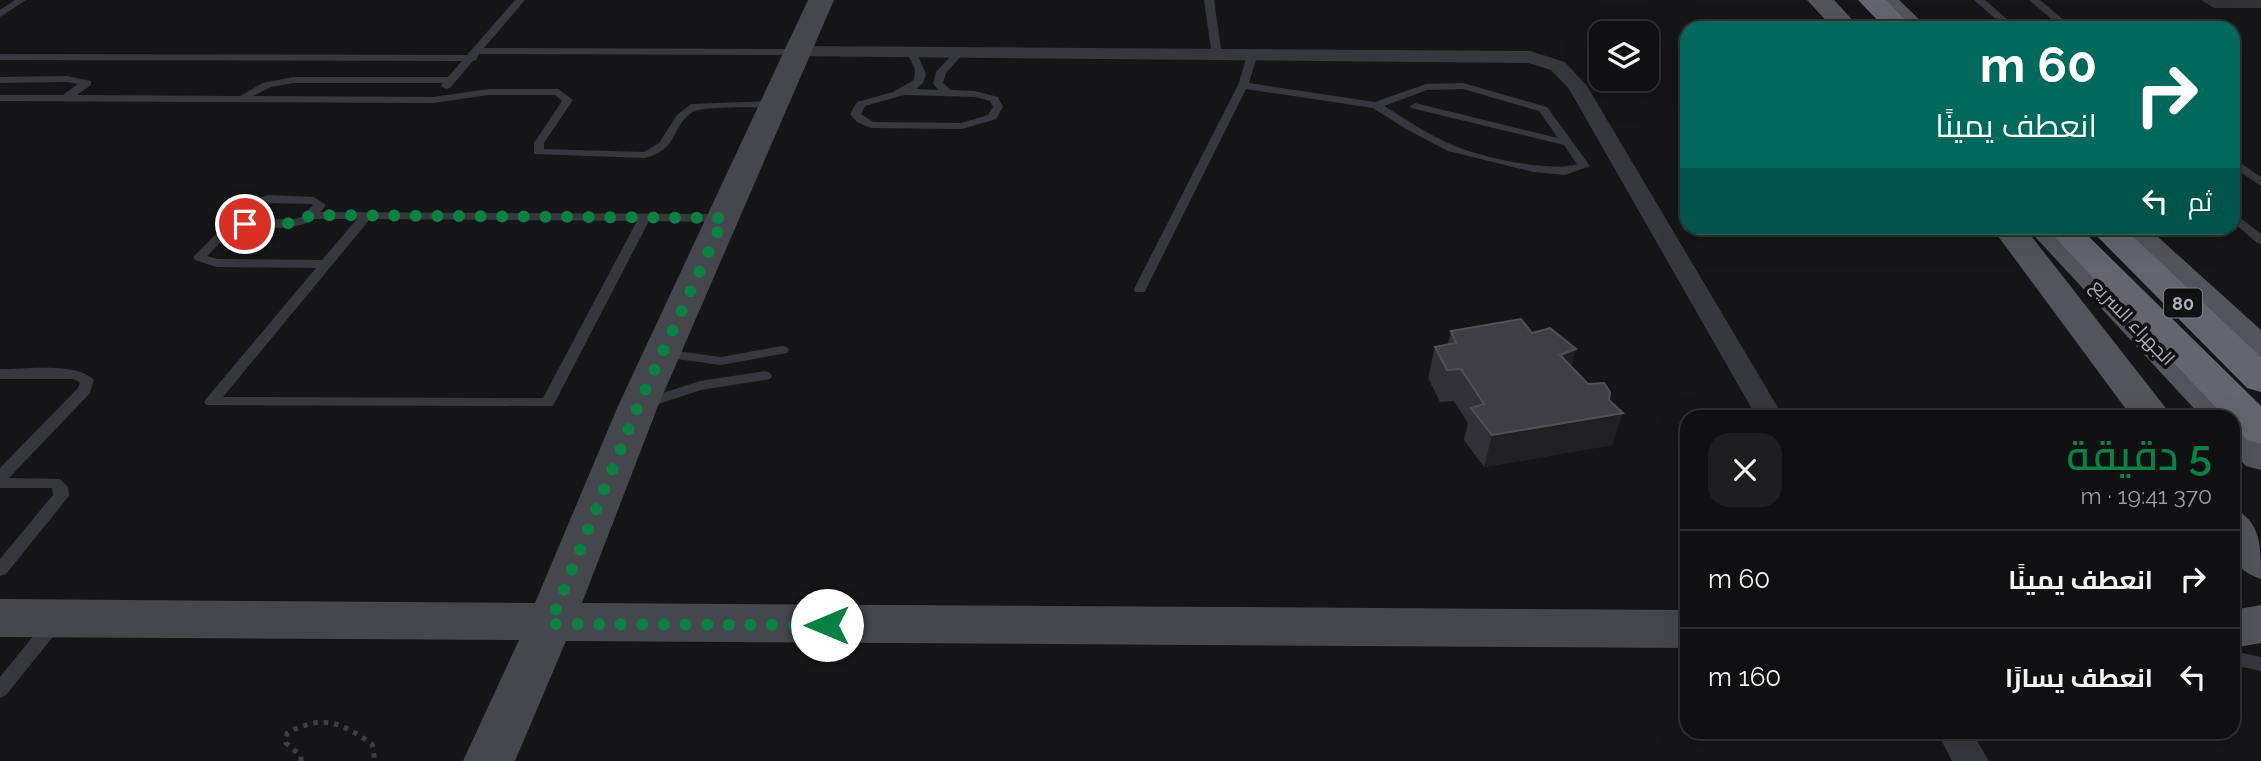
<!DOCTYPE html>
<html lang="ar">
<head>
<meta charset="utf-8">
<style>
  :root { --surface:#101012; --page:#1e1e20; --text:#f1f3f6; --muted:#9c9d9f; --line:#303032; --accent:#0b8043 }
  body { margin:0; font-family:Raleway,Cairo,sans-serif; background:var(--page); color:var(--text); direction:rtl; height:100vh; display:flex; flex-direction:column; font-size:26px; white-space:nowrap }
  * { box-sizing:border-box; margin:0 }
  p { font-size:23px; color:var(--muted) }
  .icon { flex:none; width:38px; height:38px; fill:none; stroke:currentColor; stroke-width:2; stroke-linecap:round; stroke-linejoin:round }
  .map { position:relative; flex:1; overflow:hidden; direction:ltr }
  .sheet { position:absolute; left:1680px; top:410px; width:560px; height:329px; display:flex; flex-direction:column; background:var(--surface); border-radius:21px; box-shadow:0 7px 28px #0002,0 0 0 2px var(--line); direction:rtl }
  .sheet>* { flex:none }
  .banner { position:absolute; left:1680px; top:21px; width:560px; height:214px; border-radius:21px; box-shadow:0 7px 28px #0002,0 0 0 2px var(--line); direction:rtl; background:#00695c; color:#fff; overflow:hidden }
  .fabs { position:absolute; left:1589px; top:21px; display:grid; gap:14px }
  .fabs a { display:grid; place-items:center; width:70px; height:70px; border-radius:14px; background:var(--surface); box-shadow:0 7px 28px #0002,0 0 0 2px var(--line); font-size:35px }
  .pin { position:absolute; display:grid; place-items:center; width:60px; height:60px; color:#fff; margin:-30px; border:4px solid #fff; border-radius:50%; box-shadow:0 2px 7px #0007 }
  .me { position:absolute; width:77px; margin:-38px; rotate:270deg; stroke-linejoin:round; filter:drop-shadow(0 0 5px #0008) }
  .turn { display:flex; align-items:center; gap:24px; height:147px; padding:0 28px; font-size:32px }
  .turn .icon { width:91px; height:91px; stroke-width:2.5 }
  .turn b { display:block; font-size:49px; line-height:60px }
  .then { display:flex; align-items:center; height:66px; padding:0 28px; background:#0003; gap:14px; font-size:26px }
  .round { display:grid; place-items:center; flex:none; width:74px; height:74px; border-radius:21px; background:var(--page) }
  .summary { display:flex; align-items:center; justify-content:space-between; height:119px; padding:0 28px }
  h1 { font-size:42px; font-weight:600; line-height:52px; color:var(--accent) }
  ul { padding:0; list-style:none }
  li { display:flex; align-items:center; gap:21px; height:98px; padding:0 28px; border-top:2px solid var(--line) }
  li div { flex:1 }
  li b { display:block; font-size:26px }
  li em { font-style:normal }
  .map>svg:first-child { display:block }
</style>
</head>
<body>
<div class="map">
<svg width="2261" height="761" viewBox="0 0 2261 761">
  <rect width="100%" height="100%" fill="#161618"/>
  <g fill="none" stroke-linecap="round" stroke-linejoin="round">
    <path stroke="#3d3f44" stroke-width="5" stroke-dasharray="4.5 6" stroke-linecap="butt" d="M301,761V756L286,743L287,733C324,714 340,722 372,744L375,761"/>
    <g fill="#37383d" fill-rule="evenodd">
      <path d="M15,0H26L0,17V10Z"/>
      <path d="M515,0H525L484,48L796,49L801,52L796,55L479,54L476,60L473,61L450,88L446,89L441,86L443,83H293L271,87L253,96L433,97L489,89H558L573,100L544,143V149L644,152L659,143L677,115L691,104L774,101L779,104L774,107C759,108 700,105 691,113C670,129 679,149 645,158L534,154V143L562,101L555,95H489L433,103L0,101V95H63L78,84L67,82L0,83V77L67,76L91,81V85L77,95L240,96L263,83L293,77H448L462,61L0,60V54L467,55Z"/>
      <path d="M1204,0H1214L1222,56L1217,59L1212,56Z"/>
      <path d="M1974,0H1985L2017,28H2006Z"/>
      <path d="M2029,0H2040L2073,28H2062Z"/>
      <path d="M912,50L917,53L926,74L923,83L916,89L939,90L933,84L936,72L956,51H962V55L946,73L943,83L951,90L975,91L998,97L1003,107L996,119L962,129L871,128L857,122L850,114L857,102L893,92L914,80L915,69L907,53ZM904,95L975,97L990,101L993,107L988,115L961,123L873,122L861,114L865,106Z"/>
      <path d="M1252,53L1257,56L1249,83L1375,102L1426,84L1463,83L1547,107L1590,166L1565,175L1533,172L1448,151L1406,129L1373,108L1246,89L1146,289L1145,292H1135L1134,289L1238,85L1247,56ZM1463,89L1539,111L1558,138L1415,103L1410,106L1411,108L1564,145L1577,164C1551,173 1481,157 1455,146C1430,136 1407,120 1384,106L1427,90Z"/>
      <path d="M2233,158L2261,177V186L2233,167Z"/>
      <path d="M267,195L314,197L326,205L320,212L723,214L729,218L723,222L649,221L553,406L206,405L204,402L206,399L316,268L217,267L195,260L193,257L246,204ZM268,203L311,204L313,205L301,217L295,219L242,220L254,208ZM313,219H357L322,260L218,259L207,256L234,228C254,227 299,232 313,219ZM370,219L637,221L543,398L223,397Z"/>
      <path d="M2233,212L2261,234V244L2257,243L2233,222Z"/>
      <path d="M782,346L787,347L789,350L787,353L721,365L662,357L655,353L662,349L721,357Z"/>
      <path d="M0,369C24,369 78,362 94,380L90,393L9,478L60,479L68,487L69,496L6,574L0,576V559L53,495L52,488H0V468L78,388L80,382L73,379H0Z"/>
      <path d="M765,371L770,373L772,376L770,379L701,390L643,409L636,404L638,401L700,381Z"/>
      <path d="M54,616L60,618L63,623L60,628L6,695L0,698V677L48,618Z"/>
      <path d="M2233,651L2261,657V671L2233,665Z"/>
    </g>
    <g fill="#37383d" fill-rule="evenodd">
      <path d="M796,46L1530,51L1565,62L1587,86L1783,416H1756L1569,89L1551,70L1528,63L790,56L787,52Z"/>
      <path d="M1937,732H1972L1989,761H1952Z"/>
    </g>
    <path fill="#45474d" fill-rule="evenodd" d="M808,0H834L658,406L582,603L1687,610V648L566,641L515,761H463L519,640L0,637V599L535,603L618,406Z"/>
    <g fill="#53555c" fill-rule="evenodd">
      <path d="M1807,0H1834L1860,28H1833Z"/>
      <path d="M1871,0H1899L1928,28H1900Z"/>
      <path d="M1992,228H2025L2172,416H2131Z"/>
      <path d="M2027,228H2061L2237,406L2243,416L2261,431V470L2246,466L2233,452V416H2201Z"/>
      <path d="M2113,228H2148L2261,330V363L2248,359L2117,235Z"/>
      <path d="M2233,509C2261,520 2261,547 2261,579C2224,567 2233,541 2233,509Z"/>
      <path d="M2261,605V643L2233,648V610Z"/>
    </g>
    <g fill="#63666e" fill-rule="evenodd">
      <path d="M1858,0H1886L1913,28H1885Z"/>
      <path d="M2046,228H2080L2261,406V444L2247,440L2233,425V416H2224Z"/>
      <path d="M2089,228H2124L2261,357V392L2247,388Z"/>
    </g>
  </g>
  <g fill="#323236">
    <path d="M2201,0H2261V8H2214Z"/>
    <path d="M1451,331L1532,333L1571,366L1588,384L1612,445L1484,467L1464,440L1468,423L1454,401L1440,402L1428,378L1435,347L1448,344Z"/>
  </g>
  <g fill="#212124">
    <path d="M1576,349L1567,381L1560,355Z"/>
    <path d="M1623,413L1612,445L1484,467L1492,435Z"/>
  </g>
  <path fill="#3f3f44" stroke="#4f5156" stroke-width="2" d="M1521,319L1532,333L1550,328L1576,349L1560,355L1588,384L1604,383L1610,392L1609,400L1623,413L1492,435L1471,408L1484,404L1461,369L1447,370L1435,347L1456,343L1451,331Z"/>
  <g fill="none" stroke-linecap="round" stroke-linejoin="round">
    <path stroke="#0b8043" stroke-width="12" stroke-dasharray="0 21.6" d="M245,224L296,223L311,215L724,218L638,406L550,624L827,625"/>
  </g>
  <g text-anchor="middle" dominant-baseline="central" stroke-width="7" stroke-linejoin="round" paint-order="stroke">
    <rect fill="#111113" stroke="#7b7e86" stroke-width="2" x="2164" y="288.5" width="38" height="29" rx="5"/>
    <g font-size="18" font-weight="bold" fill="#a8adb8">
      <text x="2183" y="303">80</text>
    </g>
    <g font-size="19" fill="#a8adb8" stroke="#111113">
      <text transform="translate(2133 322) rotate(46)">الجهراء السريع</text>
    </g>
  </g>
</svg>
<div class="fabs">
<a><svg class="icon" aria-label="layers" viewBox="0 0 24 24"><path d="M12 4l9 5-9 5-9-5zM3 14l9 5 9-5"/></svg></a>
</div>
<div class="pin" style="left:245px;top:224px;background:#d93025"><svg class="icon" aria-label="arrive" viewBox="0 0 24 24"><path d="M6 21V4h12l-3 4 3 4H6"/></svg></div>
<svg class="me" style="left:827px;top:625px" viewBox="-20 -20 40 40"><circle r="19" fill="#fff"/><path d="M0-13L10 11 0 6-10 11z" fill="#0b8043"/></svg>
<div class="banner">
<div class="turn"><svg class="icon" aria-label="right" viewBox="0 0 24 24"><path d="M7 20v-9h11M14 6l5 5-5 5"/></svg><div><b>60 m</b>انعطف يمينًا</div></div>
<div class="then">ثم<svg class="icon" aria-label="left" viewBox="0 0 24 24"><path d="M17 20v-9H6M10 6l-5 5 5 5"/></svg></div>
</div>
<section class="sheet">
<div class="summary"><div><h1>5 دقيقة</h1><p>370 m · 19:41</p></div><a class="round"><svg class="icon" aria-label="close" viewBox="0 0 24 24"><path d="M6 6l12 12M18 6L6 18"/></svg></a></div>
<ul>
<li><svg class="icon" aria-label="right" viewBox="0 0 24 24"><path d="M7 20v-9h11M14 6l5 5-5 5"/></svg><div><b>انعطف يمينًا</b></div><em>60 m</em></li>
<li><svg class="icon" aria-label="left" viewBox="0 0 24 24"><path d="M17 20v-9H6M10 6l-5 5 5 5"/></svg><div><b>انعطف يسارًا</b></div><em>160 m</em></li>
</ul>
</section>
</div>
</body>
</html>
